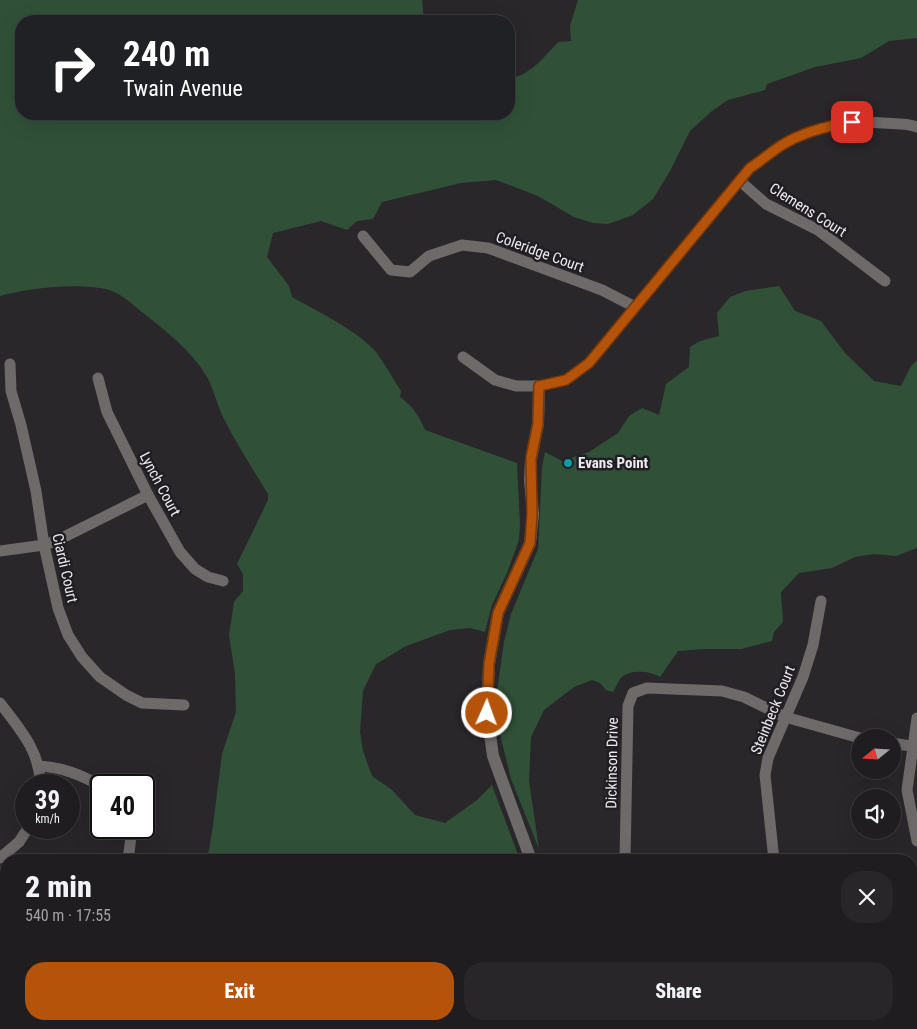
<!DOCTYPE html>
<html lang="en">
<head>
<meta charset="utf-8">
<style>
  :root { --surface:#201d20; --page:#282629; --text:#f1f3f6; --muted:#a2a2a5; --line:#3d3b3e; --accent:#b45309 }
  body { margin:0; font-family:"Roboto Condensed",sans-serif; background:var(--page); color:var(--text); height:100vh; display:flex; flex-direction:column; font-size:19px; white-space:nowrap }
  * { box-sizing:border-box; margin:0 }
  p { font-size:16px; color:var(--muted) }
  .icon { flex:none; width:28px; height:28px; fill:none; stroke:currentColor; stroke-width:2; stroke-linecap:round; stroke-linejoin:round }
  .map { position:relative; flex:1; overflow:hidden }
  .panel { position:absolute; left:0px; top:854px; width:918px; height:176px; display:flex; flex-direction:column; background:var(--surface); border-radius:20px 20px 0 0; box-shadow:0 5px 20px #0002,0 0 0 1px var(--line) }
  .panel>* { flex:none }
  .top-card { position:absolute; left:15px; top:15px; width:500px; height:105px; border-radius:20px; box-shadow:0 5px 20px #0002,0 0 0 1px var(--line); background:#202124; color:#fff; overflow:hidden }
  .needle { width:32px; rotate:252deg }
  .buttons { position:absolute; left:851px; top:729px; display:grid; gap:10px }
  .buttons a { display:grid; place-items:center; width:50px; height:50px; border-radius:50%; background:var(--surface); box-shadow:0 5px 20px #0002,0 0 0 1px var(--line); font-size:25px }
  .speed { position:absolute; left:15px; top:774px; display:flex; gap:10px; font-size:25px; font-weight:700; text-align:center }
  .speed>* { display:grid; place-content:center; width:65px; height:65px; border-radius:50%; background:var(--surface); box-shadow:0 5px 20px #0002,0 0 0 1px var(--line); line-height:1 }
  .speed small { font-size:12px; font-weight:400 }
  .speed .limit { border:2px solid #111; border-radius:8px; background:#fff; color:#111 }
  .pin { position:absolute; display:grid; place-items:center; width:42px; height:42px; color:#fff; margin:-21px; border-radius:10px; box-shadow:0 2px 8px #0006 }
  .me { position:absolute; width:55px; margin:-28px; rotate:2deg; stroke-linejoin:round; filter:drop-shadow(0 0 4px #0008) }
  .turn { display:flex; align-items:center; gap:18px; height:105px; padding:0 25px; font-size:22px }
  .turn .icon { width:65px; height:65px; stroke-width:2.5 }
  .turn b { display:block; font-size:35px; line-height:42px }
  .round { display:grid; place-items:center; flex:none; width:52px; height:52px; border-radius:20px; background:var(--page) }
  .head { display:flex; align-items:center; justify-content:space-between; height:85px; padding:0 25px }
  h1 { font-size:30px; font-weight:800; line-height:38px }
  .action { display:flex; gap:10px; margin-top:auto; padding:10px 25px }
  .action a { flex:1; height:58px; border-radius:20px; background:var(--accent); color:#fff; font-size:20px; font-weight:800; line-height:58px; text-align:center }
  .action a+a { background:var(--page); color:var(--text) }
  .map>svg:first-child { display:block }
</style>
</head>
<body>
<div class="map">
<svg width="917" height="1029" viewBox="0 0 917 1029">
  <rect width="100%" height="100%" fill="#2a272b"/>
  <g fill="#305138">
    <path d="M0,0H422L424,21H21V114H509V78C529,77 545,56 558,42L571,41L570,26L578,0H917V38L889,41L861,58L815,67L767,84L765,90L728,100L712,111L690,131L670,171L653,199L633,215L608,224L593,223L574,217L538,196L496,180L461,183L382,202L373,219L357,221L347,230L321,221L273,233L267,257L289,286L292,297C317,311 358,331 376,352C385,364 393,379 401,391L400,397C413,406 419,416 425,430L517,463L520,525L519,540L507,573L492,605L485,632L470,628L450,630L406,646L376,664L363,691L360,732L363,751L372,776L392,790L415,815L445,823L477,800L492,785L520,860H206L209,850L213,825L222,754L236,712L235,674L229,635L234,602L243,591V574L237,564L268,500V494C253,469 237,445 224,419C217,405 214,390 207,377C191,350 167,332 143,313C132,304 122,294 109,290C81,282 27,288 0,296Z"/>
    <path d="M779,286L795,311L821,321L845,353L874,381L901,386L911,366L917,360V548L896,556L874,554L855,557L832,568L799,573L781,592L783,622L774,632L772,641L741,649H703L678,651L660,677C650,671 630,669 621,678C618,682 615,688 613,692L606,690L600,683L592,680L574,687L544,710L531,737L529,781L539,849L511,779L498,726L496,698L504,642L511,614L538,549L542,467L545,452L562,461L589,452L618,433L629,416L642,408L659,415L666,384L689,367L690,347L700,341L719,336L717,313L730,297L745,291Z"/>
    <path d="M267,1024H709L723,1029H272Z"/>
  </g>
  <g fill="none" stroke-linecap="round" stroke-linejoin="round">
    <g stroke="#6d6a69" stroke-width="11">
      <path d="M740,181L766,204L818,230L885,281"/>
      <path d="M363,236L391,270L410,272L429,256L462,245L488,248L602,290L635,307"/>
      <path d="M463,357L495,380L516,386H539L566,380L589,363L750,168C761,161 771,152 782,145C812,127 848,120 883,123C894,124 906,123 917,127"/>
      <path d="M10,364L11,391L21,425L36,491L44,545L58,608L68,635L82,657L100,677L126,695L142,703L184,705"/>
      <path d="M98,378L107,412L148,495L180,552L195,569L208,577L223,581"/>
      <path d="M0,551L44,545L58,540L148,495"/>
      <path d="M0,703C19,728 41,752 40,785"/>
      <path d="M917,718L907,790L917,841"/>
      <path d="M892,743L917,747"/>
      <path d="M39,766C62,767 81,775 101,786"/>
      <path d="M0,858L19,842L28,828"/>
      <path d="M128,860L131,837L134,828"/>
      <path d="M625,860L628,706L633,693L647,688L722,691L744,697L785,717L860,738"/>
      <path d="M774,860L765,775L768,758L803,677L813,645L821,601"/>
      <path d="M915,924L917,905"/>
      <path d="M145,1024L162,1029"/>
    </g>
    <g stroke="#6d6a69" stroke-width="12">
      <path d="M531,860L493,756L487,713L489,664L498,613L530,543L533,514L530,480L531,459L538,424L539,386"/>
      <path d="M911,985H917"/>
      <path d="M738,1024L752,1029"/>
      <path d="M850,1029L854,1024"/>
    </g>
    <g stroke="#b1acaa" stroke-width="12">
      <path d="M0,953L6,961"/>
      <path d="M0,982L6,990"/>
      <path d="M33,1024L37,1029"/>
      <path d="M55,1024L59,1029"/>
    </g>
  </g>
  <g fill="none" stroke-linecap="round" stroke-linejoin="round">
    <g stroke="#753606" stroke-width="12">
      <path id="route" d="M487,713L489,664L498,613L530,543L532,514L531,458L538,424L539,386L566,380L589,363L750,168C761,161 771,152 782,145C803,132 827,126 852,122"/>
    </g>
    <use href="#route" stroke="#b45309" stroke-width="9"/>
  </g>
  <circle fill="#0f9aa8" stroke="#201e22" stroke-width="2" cx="568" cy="463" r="5"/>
  <g text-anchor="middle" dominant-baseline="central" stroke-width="5" stroke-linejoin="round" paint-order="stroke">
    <g font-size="15" fill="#edebee" stroke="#201e22">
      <text transform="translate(808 210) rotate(32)">Clemens Court</text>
      <text transform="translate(540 252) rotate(20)">Coleridge Court</text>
      <text transform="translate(160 484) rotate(62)">Lynch Court</text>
      <text transform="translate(65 568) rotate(77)">Ciardi Court</text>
      <text transform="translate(773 710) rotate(-68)">Steinbeck Court</text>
      <text transform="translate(612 763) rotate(-89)">Dickinson Drive</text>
    </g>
    <g font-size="15" font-weight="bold" fill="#edebee" stroke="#201e22" text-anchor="start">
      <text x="578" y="463">Evans Point</text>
    </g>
  </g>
</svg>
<div class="buttons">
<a><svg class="needle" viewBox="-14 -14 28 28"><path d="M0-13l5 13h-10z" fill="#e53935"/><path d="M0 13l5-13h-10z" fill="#a2a2a5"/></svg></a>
<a><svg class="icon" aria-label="sound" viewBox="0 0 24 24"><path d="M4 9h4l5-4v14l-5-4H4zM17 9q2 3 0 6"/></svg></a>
</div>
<div class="speed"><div>39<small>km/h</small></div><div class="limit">40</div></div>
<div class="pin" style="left:852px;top:122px;background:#d93025"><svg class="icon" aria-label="arrive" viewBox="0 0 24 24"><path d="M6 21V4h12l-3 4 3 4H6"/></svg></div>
<svg class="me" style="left:487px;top:713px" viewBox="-20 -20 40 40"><circle r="17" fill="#b45309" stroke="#fff" stroke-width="3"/><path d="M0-11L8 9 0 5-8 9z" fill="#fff"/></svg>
<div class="top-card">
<div class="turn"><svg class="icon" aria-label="right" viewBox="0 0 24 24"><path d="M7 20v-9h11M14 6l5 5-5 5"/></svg><div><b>240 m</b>Twain Avenue</div></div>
</div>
<section class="panel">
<div class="head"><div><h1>2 min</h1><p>540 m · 17:55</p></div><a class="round"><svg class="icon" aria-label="close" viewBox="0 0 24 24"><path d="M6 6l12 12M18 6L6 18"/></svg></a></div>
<div class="action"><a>Exit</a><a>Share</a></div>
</section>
</div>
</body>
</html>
